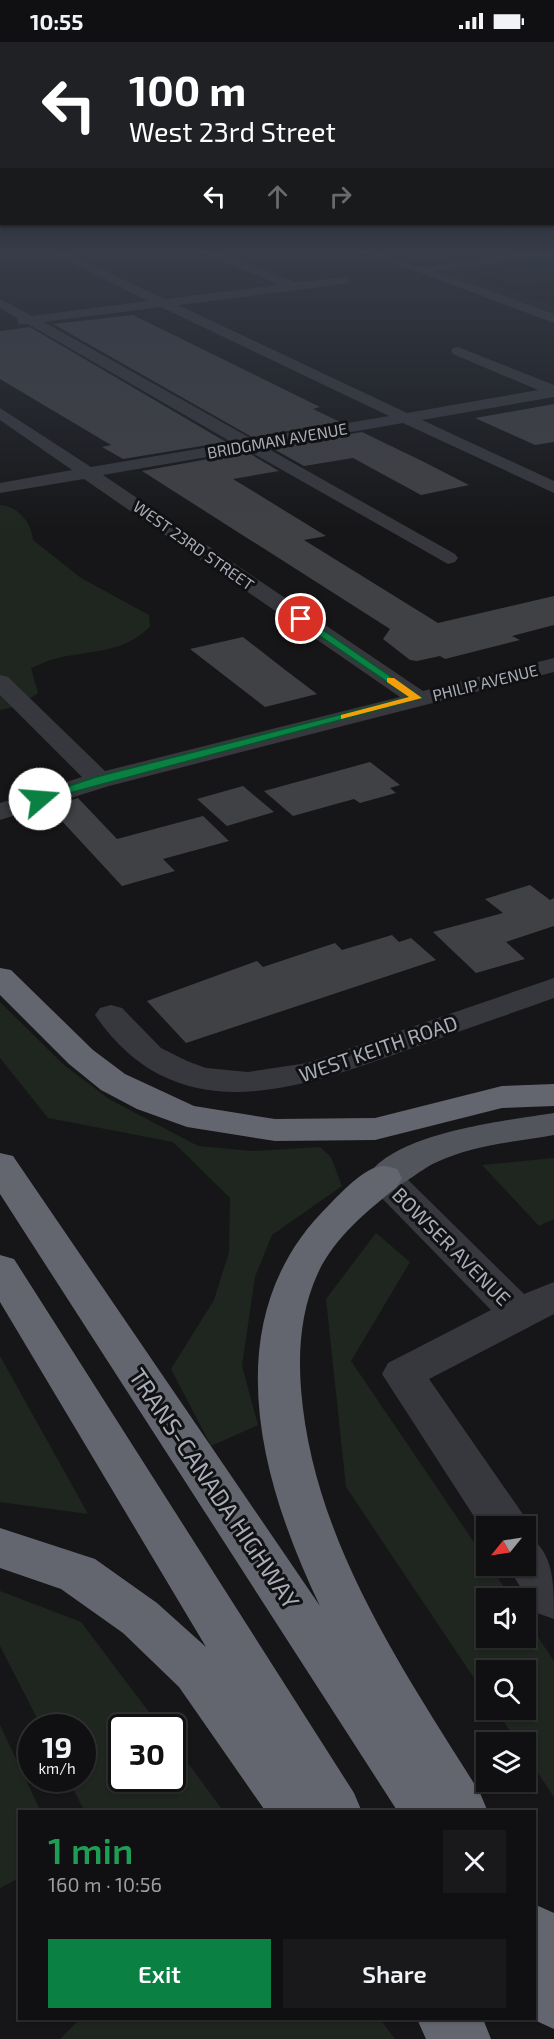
<!DOCTYPE html>
<html lang="en">
<head>
<meta charset="utf-8">
<style>
  :root { --surface:#101012; --page:#19191b; --text:#f1f3f6; --muted:#9c9d9f; --line:#303032; --accent:#0b8043 }
  body { margin:0; font-family:"Exo 2",sans-serif; background:var(--page); color:var(--text); height:100vh; display:flex; flex-direction:column; font-size:22px; white-space:nowrap }
  * { box-sizing:border-box; margin:0 }
  p { font-size:20px; color:var(--muted) }
  .icon { flex:none; width:33px; height:33px; fill:none; stroke:currentColor; stroke-width:2; stroke-linecap:round; stroke-linejoin:round }
  .map { position:relative; flex:1; overflow:hidden }
  .drawer { position:absolute; left:18px; top:1768px; width:518px; height:210px; display:flex; flex-direction:column; background:var(--surface); border-radius:0px; box-shadow:0 2px 4px #0004,0 0 0 2px var(--line) }
  .drawer>* { flex:none }
  .guide { position:absolute; left:0px; top:0px; width:555px; height:183px; box-shadow:0 2px 4px #0004,0 0 0 2px var(--line); background:#202124; color:#fff; overflow:hidden }
  .needle { width:39px; rotate:240deg }
  .fabs { position:absolute; left:476px; top:1474px; display:grid; gap:12px }
  .fabs a { display:grid; place-items:center; width:60px; height:60px; border-radius:0px; background:var(--surface); box-shadow:0 2px 4px #0004,0 0 0 2px var(--line); font-size:30px }
  .speed { position:absolute; left:18px; top:1672px; display:flex; gap:12px; font-size:30px; font-weight:700; text-align:center }
  .speed>* { display:grid; place-content:center; width:78px; height:78px; border-radius:50%; background:var(--surface); box-shadow:0 2px 4px #0004,0 0 0 2px var(--line); line-height:1 }
  .speed small { font-size:15px; font-weight:400 }
  .speed .limit { border:3px solid #111; border-radius:9px; background:#fff; color:#111 }
  .pin { position:absolute; display:grid; place-items:center; width:51px; height:51px; color:#fff; margin:-26px; border:3px solid #fff; border-radius:50%; box-shadow:0 2px 6px #0007 }
  .me { position:absolute; width:66px; margin:-33px; rotate:72deg; stroke-linejoin:round; filter:drop-shadow(0 0 4px #0008) }
  .turn { display:flex; align-items:center; gap:21px; height:126px; padding:0 30px; font-size:27px }
  .turn .icon { width:78px; height:78px; stroke-width:2.5 }
  .turn b { display:block; font-size:42px; line-height:51px }
  .lanes { display:flex; align-items:center; height:57px; padding:0 30px; background:#0003; justify-content:center; gap:30px; direction:ltr }
  .lanes .off { opacity:.35 }
  .round { display:grid; place-items:center; flex:none; width:63px; height:63px; border-radius:0px; background:var(--page) }
  .head { display:flex; align-items:center; justify-content:space-between; height:102px; padding:0 30px }
  h1 { font-size:36px; font-weight:600; line-height:45px; color:#1e9e55 }
  .primary-button { display:flex; gap:12px; margin-top:auto; padding:12px 30px }
  .primary-button a { flex:1; height:69px; border-radius:0px; background:var(--accent); color:#fff; font-size:24px; font-weight:600; line-height:69px; text-align:center }
  .primary-button a+a { background:var(--page); color:var(--text) }
  .status { display:flex; justify-content:space-between; align-items:center; height:42px; padding:0 30px; background:var(--surface); direction:ltr }
  .status svg { height:16px; fill:currentColor }
  .map>svg:first-child { display:block }
</style>
</head>
<body>
<div class="status"><b>10:55</b><svg viewBox="0 0 49 12"><path d="M0 12V9h3v3zM5 12V6h3v6zM10 12V3h3v9zM15 12V0h3v12zM26 1h20v11H26zM47 4h2v5h-2z"/></svg></div>
<div class="map">
<svg width="554" height="1997" viewBox="0 0 554 1997">
  <rect width="100%" height="100%" fill="#161618"/>
  <g fill="#1e261f">
    <path d="M554,213V219L464,233L554,264V274L436,229Z"/>
    <path d="M554,220V238L515,243L477,231Z"/>
    <path d="M0,463C18,464 32,481 33,498L81,536L149,573L150,584C126,611 91,608 58,616C48,618 39,623 31,626L38,651L19,664L0,668Z"/>
    <path d="M0,960L64,1023L109,1057L198,1104L252,1109L320,1105L331,1115L342,1144L272,1193L255,1235L242,1324L258,1383L211,1404L171,1327L214,1258L229,1210L230,1156L173,1100L48,1076L0,1016Z"/>
    <path d="M554,1116V1177L539,1184L482,1123Z"/>
    <path d="M376,1191L410,1220L351,1319L486,1518V1524H490L512,1557H486V1596H525V1576L554,1619V1755L525,1712V1701H518L496,1668H525V1629H486V1654L346,1445L326,1257Z"/>
    <path d="M0,1314L88,1472L0,1460Z"/>
    <path d="M0,1549L81,1580L161,1686H122V1737H172L173,1701L224,1770H85L68,1737H82V1686H42L0,1604Z"/>
    <path d="M0,1683L41,1770H20L19,1836L0,1846Z"/>
    <path d="M80,1977H380L395,1997H60Z"/>
  </g>
  <g fill="#404145">
    <path d="M133,273L320,365L313,367L340,380L252,395L53,282Z"/>
    <path d="M30,285L226,400L123,417L102,405L111,403L0,337V289Z"/>
    <path d="M554,362V400L535,403L475,376Z"/>
    <path d="M362,390L422,419L469,443L421,453L353,416L304,424L272,406Z"/>
    <path d="M247,410L279,429L233,437L326,494L304,498L438,581L554,554V583L512,594L520,598L445,617L440,614L417,619L410,618L383,597L390,587L142,429Z"/>
    <path d="M243,595L284,627L317,652L265,665L190,607Z"/>
    <path d="M370,720L400,743L390,746L396,751L360,761L354,757L293,774L264,749Z"/>
    <path d="M243,744L274,770L227,784L197,757Z"/>
    <path d="M78,756L117,797L203,774L229,799L163,817L175,829L122,844L49,765Z"/>
    <path d="M530,843L550,858L554,856V884L506,900L525,917L476,931L433,890L503,871L485,857Z"/>
    <path d="M392,893L399,900L411,896L436,918L186,1001L147,959L257,919L263,925L335,901L342,908Z"/>
  </g>
  <g fill="none" stroke-linecap="round" stroke-linejoin="round">
    <g fill="#37383d" fill-rule="evenodd">
      <path d="M49,210H64L165,257L279,243L202,210H218L295,240L348,235L350,238L344,242L178,263L407,371L538,348L453,312L451,309L453,306L458,305L554,343V355L422,378L554,439V451L403,381L265,405L455,512L458,516L455,520L448,522L247,408L103,433L423,649L554,616V630L109,744L0,778V761L82,735L0,653V633L8,635L105,729L400,655L84,437L0,451V441L72,428L0,378V366L91,425L233,401L28,282H18V277L0,266V257L32,274L148,259ZM161,265L389,374L252,397L44,280Z"/>
      <path d="M365,210C387,208 405,225 423,224C467,222 510,210 554,210V214L435,229L554,272V281Z"/>
      <path d="M554,936V956C504,974 454,991 404,1009C294,1049 175,1090 95,973L100,966L111,963L122,966L161,1006L187,1019L206,1026L248,1030L307,1021Z"/>
      <path d="M384,1124L397,1127L524,1252L554,1240V1272L429,1337L522,1471L529,1485L525,1493C554,1507 554,1541 554,1577L537,1571L507,1524H525V1485H486V1493L382,1332L388,1321L491,1268L371,1145L366,1136L371,1127Z"/>
    </g>
    <path fill="#53555c" fill-rule="evenodd" d="M554,1071V1093C515,1100 473,1103 437,1120C412,1131 400,1153 371,1145L366,1136C394,1090 504,1079 554,1071Z"/>
    <g fill="#63666e" fill-rule="evenodd">
      <path d="M0,926L11,928L93,1008L125,1032L194,1064L275,1077L375,1076L502,1044L554,1042V1064L502,1066L375,1098L275,1099L187,1085L137,1067L101,1048L69,1022L0,953Z"/>
      <path d="M0,1111L13,1114L320,1564C259,1437 214,1275 329,1163C342,1150 365,1124 384,1124C388,1124 393,1126 397,1127L402,1136L397,1145C367,1169 334,1196 318,1231C301,1267 298,1309 301,1347C313,1498 402,1626 480,1751L488,1770H398L0,1152Z"/>
      <path d="M0,1213L14,1217L354,1751L362,1770H266L179,1645L123,1591L61,1547L0,1526V1486L95,1517L157,1561L206,1605L0,1260Z"/>
      <path d="M534,1862L554,1871V1987L532,1977Z"/>
      <path d="M417,1977H483L491,1997H426Z"/>
    </g>
  </g>
  <linearGradient id="sky" x2="0" y2="1"><stop stop-color="#0c0c0d"/><stop offset="0.43" stop-color="#363c48"/><stop offset="1" stop-color="#363c48" stop-opacity="0"/></linearGradient>
  <rect width="554" height="489" fill="url(#sky)"/>
  <path fill="#0b8043" stroke="#07532c" stroke-width="1.5" d="M298,575H304L422,656L36,760V755L96,735L409,655L298,579Z"/>
  <path fill="#f59e0b" d="M387,636H394L422,656L341,677V673L409,655L387,640Z"/>
  <g text-anchor="middle" dominant-baseline="central" stroke-width="6" stroke-linejoin="round" paint-order="stroke">
    <g font-size="16" fill="#a8adb8" stroke="#111113">
      <text transform="translate(277 398) rotate(-10)">BRIDGMAN AVENUE</text>
      <text transform="translate(194 503) rotate(35)">WEST 23RD STREET</text>
      <text transform="translate(485 640) rotate(-14)">PHILIP AVENUE</text>
    </g>
    <g font-size="20" fill="#a8adb8" stroke="#111113">
      <text transform="translate(378 1006) rotate(-19)">WEST KEITH ROAD</text>
      <text transform="translate(452 1204) rotate(45)">BOWSER AVENUE</text>
    </g>
    <g font-size="24" fill="#a8adb8" stroke="#111113">
      <text transform="translate(215 1446) rotate(56)">TRANS-CANADA HIGHWAY</text>
    </g>
  </g>
</svg>
<div class="fabs">
<a><svg class="needle" viewBox="-14 -14 28 28"><path d="M0-13l5 13h-10z" fill="#e53935"/><path d="M0 13l5-13h-10z" fill="#9c9d9f"/></svg></a>
<a><svg class="icon" aria-label="sound" viewBox="0 0 24 24"><path d="M4 9h4l5-4v14l-5-4H4zM17 9q2 3 0 6"/></svg></a>
<a><svg class="icon" aria-label="search" viewBox="0 0 24 24"><circle cx="10" cy="10" r="6"/><path d="M15 15l6 6"/></svg></a>
<a><svg class="icon" aria-label="layers" viewBox="0 0 24 24"><path d="M12 4l9 5-9 5-9-5zM3 14l9 5 9-5"/></svg></a>
</div>
<div class="speed"><div>19<small>km/h</small></div><div class="limit">30</div></div>
<div class="pin" style="left:301px;top:577px;background:#d93025"><svg class="icon" aria-label="arrive" viewBox="0 0 24 24"><path d="M6 21V4h12l-3 4 3 4H6"/></svg></div>
<svg class="me" style="left:40px;top:757px" viewBox="-20 -20 40 40"><circle r="19" fill="#fff"/><path d="M0-13L10 11 0 6-10 11z" fill="#0b8043"/></svg>
<div class="guide">
<div class="turn"><svg class="icon" aria-label="left" viewBox="0 0 24 24"><path d="M17 20v-9H6M10 6l-5 5 5 5"/></svg><div><b>100 m</b>West 23rd Street</div></div>
<div class="lanes"><svg class="icon" aria-label="left" viewBox="0 0 24 24"><path d="M17 20v-9H6M10 6l-5 5 5 5"/></svg><svg class="icon off" aria-label="ahead" viewBox="0 0 24 24"><path d="M12 20V5M6 11l6-6 6 6"/></svg><svg class="icon off" aria-label="right" viewBox="0 0 24 24"><path d="M7 20v-9h11M14 6l5 5-5 5"/></svg></div>
</div>
<section class="drawer">
<div class="head"><div><h1>1 min</h1><p>160 m · 10:56</p></div><a class="round"><svg class="icon" aria-label="close" viewBox="0 0 24 24"><path d="M6 6l12 12M18 6L6 18"/></svg></a></div>
<div class="primary-button"><a>Exit</a><a>Share</a></div>
</section>
</div>
</body>
</html>
